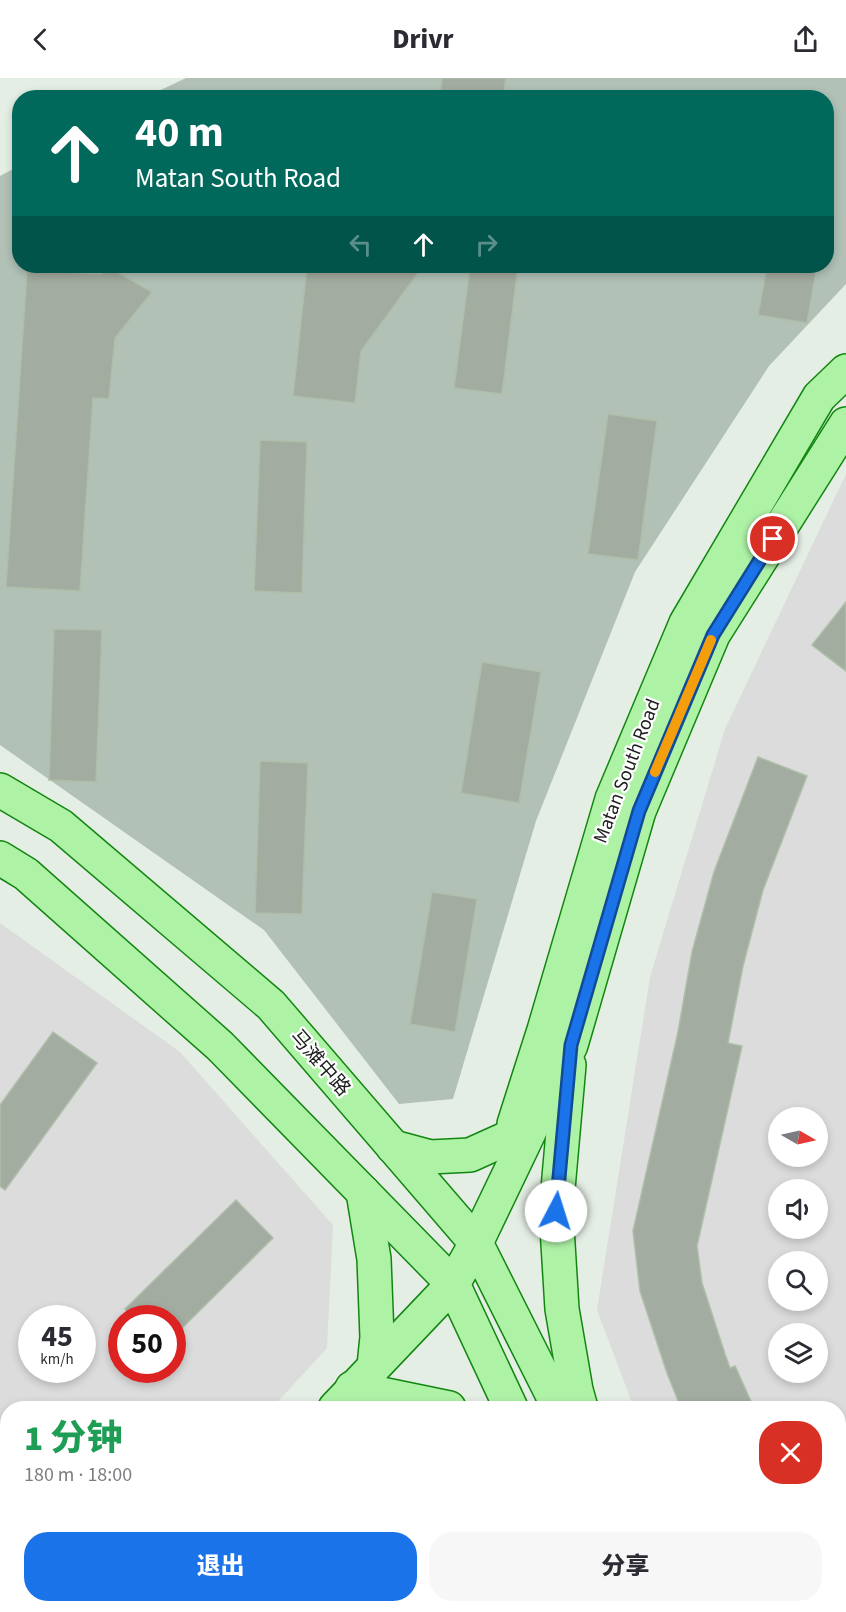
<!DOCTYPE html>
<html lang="zh">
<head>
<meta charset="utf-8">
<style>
  :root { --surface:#fff; --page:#f7f7f7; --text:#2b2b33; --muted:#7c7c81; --accent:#1a73e8 }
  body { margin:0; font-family:"Source Sans 3","Noto Sans SC",sans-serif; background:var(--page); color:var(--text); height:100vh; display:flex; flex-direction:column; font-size:22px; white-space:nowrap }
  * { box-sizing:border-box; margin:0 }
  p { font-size:20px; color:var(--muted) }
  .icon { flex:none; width:33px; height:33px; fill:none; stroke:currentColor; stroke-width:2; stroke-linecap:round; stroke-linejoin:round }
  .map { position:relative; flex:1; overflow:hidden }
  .drawer { position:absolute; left:0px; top:1323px; width:846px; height:212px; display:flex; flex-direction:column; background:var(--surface); border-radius:24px 24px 0 0; box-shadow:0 3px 9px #0003 }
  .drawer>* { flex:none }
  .hud { position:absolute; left:12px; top:12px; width:822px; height:183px; border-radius:24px; box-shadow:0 3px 9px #0003; background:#00695c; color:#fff; overflow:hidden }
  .needle { width:39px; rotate:99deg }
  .controls { position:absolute; left:768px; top:1029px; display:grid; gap:12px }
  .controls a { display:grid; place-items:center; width:60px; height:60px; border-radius:50%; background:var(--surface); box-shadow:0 3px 9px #0003; font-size:30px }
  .speed { position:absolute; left:18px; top:1227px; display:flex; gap:12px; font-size:30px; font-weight:700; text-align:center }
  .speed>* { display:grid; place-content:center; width:78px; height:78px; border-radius:50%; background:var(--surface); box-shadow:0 3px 9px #0003; line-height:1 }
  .speed small { font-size:15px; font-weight:400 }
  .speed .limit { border:9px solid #d22; background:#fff; color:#111 }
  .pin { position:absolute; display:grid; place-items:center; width:51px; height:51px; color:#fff; margin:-26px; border:3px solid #fff; border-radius:50%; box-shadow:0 2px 6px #0007 }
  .me { position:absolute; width:66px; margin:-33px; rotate:5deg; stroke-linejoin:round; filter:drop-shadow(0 0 4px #0008) }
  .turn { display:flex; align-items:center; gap:21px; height:126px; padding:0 24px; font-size:27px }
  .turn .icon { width:78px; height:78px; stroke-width:2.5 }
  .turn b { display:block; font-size:42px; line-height:51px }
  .lanes { display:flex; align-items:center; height:57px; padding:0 24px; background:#0003; justify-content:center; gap:30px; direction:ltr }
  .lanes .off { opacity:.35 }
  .round { display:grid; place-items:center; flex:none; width:63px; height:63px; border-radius:24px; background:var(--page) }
  .headline { display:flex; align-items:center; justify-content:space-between; height:102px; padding:0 24px }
  h1 { font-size:36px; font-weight:800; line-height:45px; color:#1e9e55 }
  .button { display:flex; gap:12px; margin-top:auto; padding:12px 24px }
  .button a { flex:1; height:69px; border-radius:24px; background:var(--accent); color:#fff; font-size:24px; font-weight:800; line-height:69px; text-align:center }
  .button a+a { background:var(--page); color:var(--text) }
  header { display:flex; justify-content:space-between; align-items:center; height:78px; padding:0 24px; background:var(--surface); font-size:27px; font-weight:800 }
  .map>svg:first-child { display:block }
</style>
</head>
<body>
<header><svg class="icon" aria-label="back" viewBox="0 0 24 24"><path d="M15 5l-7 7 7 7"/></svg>Drivr<svg class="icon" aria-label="share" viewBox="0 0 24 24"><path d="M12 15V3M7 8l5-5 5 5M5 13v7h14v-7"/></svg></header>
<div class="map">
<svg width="846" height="1534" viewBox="0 0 846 1534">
  <rect width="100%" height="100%" fill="#e5eee5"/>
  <g fill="#dbdcdb" fill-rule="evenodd">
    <path d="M846,396V1365L839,1364L838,1330H634L597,1232L650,899L725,651ZM778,1040H818V1078H778ZM778,1112H818V1150H778ZM778,1184H818V1222H778ZM778,1256H818V1294H778Z"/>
    <path d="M0,845L180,974L333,1147L327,1270L272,1330H8V1527H94L87,1534H0ZM32,1240H82V1292H32ZM122,1240H172V1292H122Z"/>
    <path d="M290,1527H573L576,1534H285Z"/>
  </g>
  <g fill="#b1c1b6">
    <path d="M186,0H846V206L769,288L635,494L536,743L453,1021L399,1026L264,852L0,667V98L19,88L20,188H826V20L146,19Z"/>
    <path d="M839,1364L846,1365V1534H712L709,1527H838Z"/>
  </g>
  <g fill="#a3aca1" stroke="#aebea9" stroke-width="1.5">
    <path d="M442,0H506L503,20H440Z"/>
    <path d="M107,188L152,214L115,260L109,321L93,320L80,513L6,509L27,192L101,196Z"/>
    <path d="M307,188H410L418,195L361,273L355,325L293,318Z"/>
    <path d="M470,188H518L502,316L454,310Z"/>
    <path d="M767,188H817L807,245L758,237Z"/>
    <path d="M608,336L657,343L638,482L588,476Z"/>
    <path d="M260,362L307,364L302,515L254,513Z"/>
    <path d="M846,524V593L812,567Z"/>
    <path d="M54,551L102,552L96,704L49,702Z"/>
    <path d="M482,584L541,594L519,725L461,715Z"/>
    <path d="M758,679L807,698L763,812L743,888L728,965L742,968L697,1168L702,1205L725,1276L730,1290L735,1288L754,1330H681L667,1295L640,1213L633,1153L678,954L692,874L714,794Z"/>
    <path d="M260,683L308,685L302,836L255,835Z"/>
    <path d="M432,814L477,821L455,954L410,946Z"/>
    <path d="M53,954L97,985L5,1112L0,1108V1027Z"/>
    <path d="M236,1122L273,1160L172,1260V1240H134L125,1231Z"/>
    <path d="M315,1527H339L347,1534H309Z"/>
    <path d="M373,1527H432L425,1534H381Z"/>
  </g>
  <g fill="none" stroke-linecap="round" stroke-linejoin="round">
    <g stroke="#128710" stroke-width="36">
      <g id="major">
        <path d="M0,712L61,748L271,927L476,1165L559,1330"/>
        <path d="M0,780L26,796L220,968L453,1206L511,1330"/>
        <path d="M569,987L556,1133L562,1231L576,1312L581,1330"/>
        <path d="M514,1046L544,952L612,721L686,545L819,319L846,293"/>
        <path d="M393,1069L430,1079L470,1077L510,1059"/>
        <path d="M363,1114L374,1181L377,1259L374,1288"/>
        <path d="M352,1310L449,1330"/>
        <path d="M335,1330L453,1206L476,1165L571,967L639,733L713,557L846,346"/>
        <path d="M600,1527L603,1534"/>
        <path d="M652,1527L655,1534"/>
        <path d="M162,1534L168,1527"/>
      </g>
    </g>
    <use href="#major" stroke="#aef2a6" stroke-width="33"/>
  </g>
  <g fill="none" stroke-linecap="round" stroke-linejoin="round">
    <g stroke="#114b97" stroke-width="15">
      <path id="route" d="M556,1133L571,967L639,733L713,557L773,461"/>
    </g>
    <use href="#route" stroke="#1a73e8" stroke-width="10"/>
    <path stroke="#f59e0b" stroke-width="10" d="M655,694L711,562"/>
  </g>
  <g text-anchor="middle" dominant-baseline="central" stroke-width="4.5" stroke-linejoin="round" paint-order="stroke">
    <g font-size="20" fill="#1e1e1e" stroke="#fff">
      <text transform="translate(627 693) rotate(-69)">Matan South Road</text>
      <text transform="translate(320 985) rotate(49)">马滩中路</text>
    </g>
  </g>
</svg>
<div class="controls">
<a><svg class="needle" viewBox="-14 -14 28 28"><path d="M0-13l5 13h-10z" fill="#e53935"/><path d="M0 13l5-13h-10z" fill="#7c7c81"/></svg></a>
<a><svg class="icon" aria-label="sound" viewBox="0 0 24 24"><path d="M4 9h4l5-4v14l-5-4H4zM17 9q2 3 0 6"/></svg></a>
<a><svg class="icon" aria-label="search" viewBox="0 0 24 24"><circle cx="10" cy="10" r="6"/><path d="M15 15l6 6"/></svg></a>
<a><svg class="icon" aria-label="layers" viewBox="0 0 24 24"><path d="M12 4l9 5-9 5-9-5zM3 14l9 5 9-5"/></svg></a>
</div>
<div class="speed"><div>45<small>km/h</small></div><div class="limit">50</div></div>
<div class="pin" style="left:773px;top:461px;background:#d93025"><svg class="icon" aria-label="arrive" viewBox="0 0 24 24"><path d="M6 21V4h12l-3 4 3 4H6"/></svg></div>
<svg class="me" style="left:556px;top:1133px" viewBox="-20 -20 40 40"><circle r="19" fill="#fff"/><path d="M0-13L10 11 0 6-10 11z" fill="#1a73e8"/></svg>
<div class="hud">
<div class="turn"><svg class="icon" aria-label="ahead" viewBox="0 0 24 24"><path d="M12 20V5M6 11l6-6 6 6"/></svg><div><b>40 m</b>Matan South Road</div></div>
<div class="lanes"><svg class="icon off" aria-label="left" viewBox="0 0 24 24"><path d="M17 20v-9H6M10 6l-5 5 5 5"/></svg><svg class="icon" aria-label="ahead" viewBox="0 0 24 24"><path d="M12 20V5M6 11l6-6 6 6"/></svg><svg class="icon off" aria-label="right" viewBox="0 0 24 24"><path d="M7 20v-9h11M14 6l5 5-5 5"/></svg></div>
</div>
<section class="drawer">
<div class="headline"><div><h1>1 分钟</h1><p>180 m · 18:00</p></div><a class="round" style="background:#d93025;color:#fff"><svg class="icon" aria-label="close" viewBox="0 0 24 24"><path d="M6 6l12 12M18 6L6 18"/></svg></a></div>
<div class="button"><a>退出</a><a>分享</a></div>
</section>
</div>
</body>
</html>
